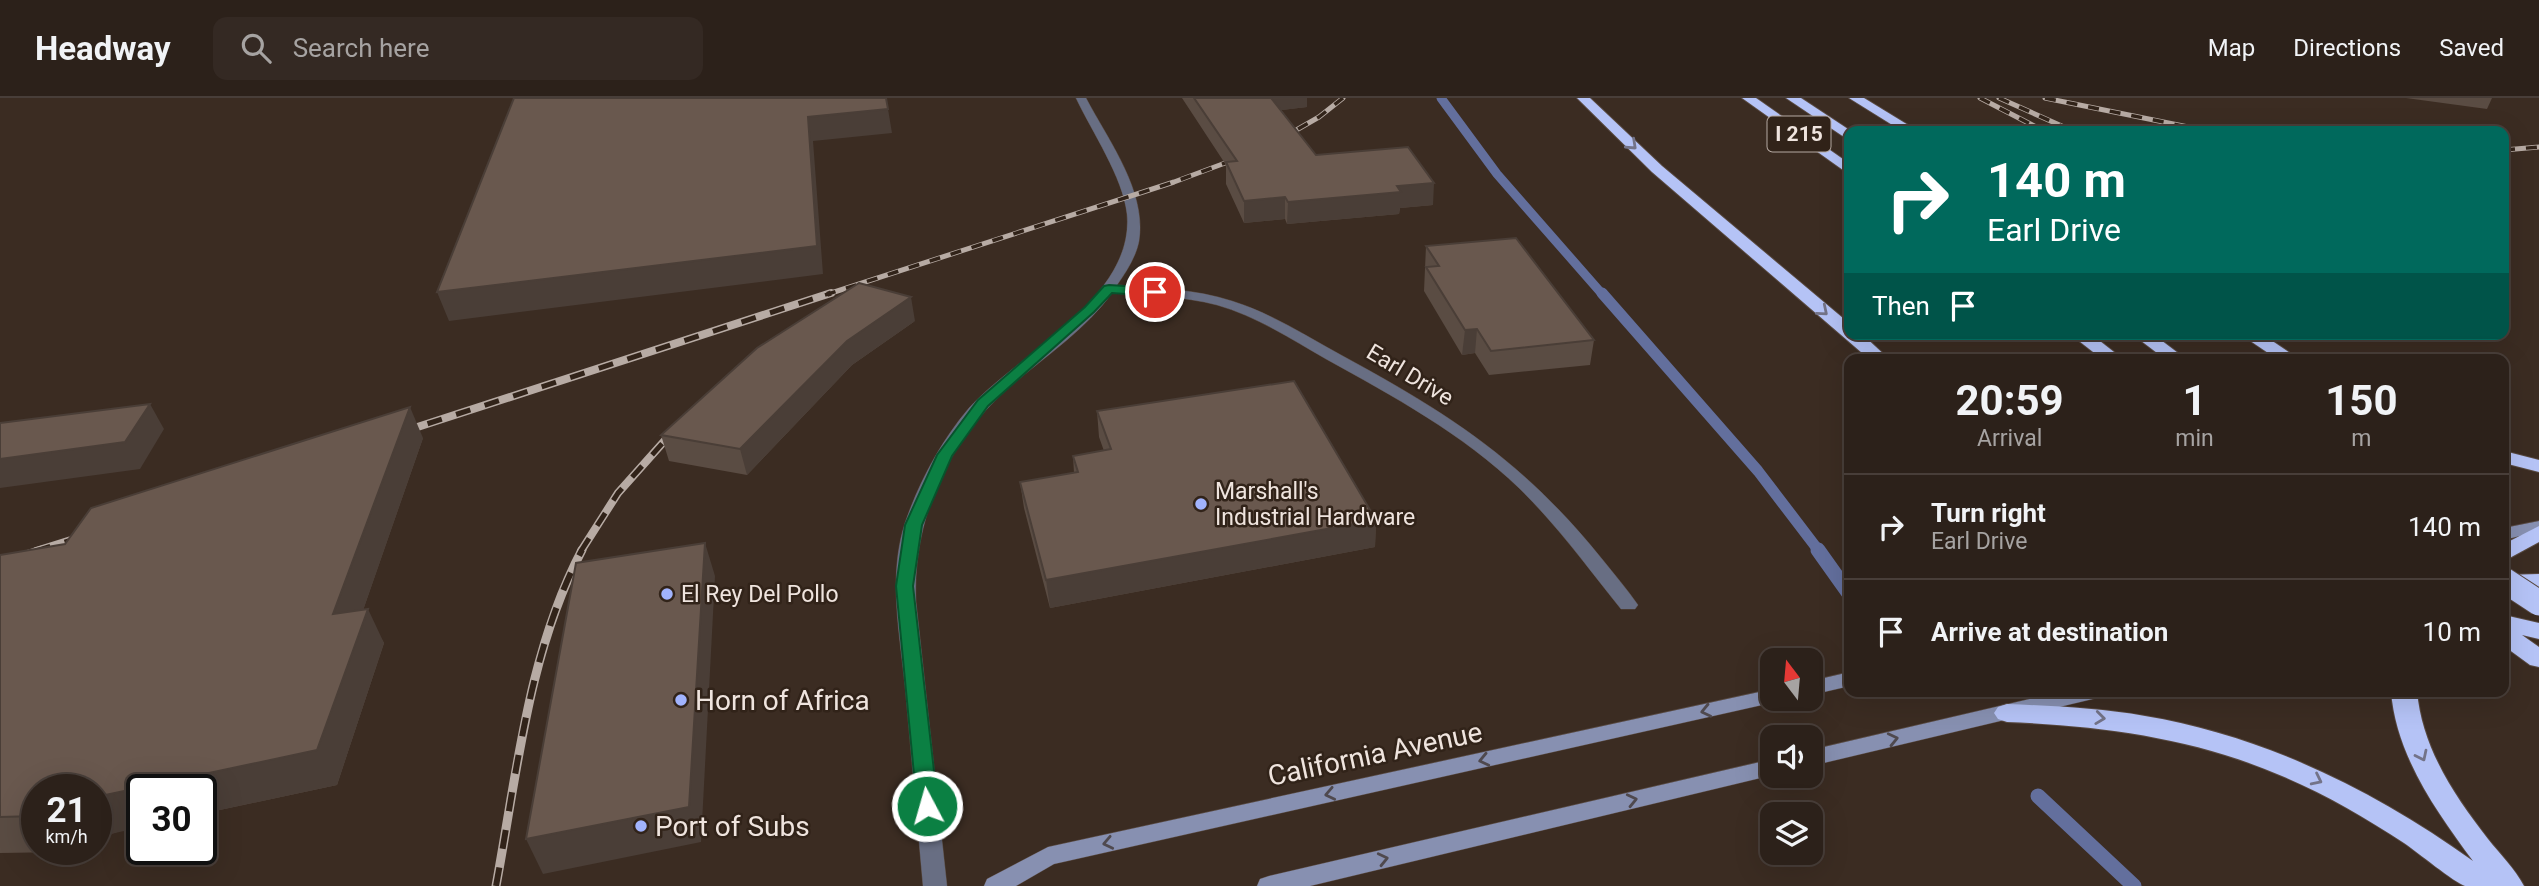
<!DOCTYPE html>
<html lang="en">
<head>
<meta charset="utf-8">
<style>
  :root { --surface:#2c211a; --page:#342923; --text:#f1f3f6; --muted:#a6a3a2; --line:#483e39 }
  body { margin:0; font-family:Roboto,sans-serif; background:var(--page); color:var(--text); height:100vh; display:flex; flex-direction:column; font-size:26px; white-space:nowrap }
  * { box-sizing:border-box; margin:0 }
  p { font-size:23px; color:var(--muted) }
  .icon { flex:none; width:38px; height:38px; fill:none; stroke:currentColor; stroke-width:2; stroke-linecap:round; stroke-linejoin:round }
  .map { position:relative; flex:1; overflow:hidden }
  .panel { position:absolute; left:1844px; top:256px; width:665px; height:343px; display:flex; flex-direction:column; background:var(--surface); border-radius:14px; box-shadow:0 7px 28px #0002,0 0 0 2px var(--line) }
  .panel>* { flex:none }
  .hud { position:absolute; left:1844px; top:28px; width:665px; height:214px; border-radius:14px; box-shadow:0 7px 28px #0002,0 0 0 2px var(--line); background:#00695c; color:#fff; overflow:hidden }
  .needle { width:46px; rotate:344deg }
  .fabs { position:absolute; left:1760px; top:550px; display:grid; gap:14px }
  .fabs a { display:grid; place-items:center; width:63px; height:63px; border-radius:14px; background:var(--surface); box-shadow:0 7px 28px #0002,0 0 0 2px var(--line); font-size:35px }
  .speed { position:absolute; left:21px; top:676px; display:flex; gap:14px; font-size:35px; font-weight:700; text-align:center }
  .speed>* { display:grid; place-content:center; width:91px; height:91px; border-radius:50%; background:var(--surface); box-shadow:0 7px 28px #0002,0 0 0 2px var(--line); line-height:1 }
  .speed small { font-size:18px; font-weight:400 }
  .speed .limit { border:4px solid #111; border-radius:10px; background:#fff; color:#111 }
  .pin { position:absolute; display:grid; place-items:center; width:60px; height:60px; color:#fff; margin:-30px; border:4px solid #fff; border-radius:50%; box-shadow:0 2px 7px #0007 }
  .me { position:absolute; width:77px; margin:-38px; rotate:354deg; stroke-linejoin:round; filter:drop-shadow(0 0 5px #0008) }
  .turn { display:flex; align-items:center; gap:24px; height:147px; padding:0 28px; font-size:32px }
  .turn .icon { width:91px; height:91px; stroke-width:2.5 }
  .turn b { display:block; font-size:49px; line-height:60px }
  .then { display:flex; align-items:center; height:66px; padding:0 28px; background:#0003; gap:14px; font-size:26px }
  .eta { display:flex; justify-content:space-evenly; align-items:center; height:119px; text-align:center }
  .eta b { font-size:42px; font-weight:700; line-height:49px }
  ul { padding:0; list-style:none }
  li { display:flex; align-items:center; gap:21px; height:105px; padding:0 28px; border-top:2px solid var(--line) }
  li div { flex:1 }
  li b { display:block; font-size:26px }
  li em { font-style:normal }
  header { display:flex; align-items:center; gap:42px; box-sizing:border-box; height:98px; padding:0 35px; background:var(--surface); border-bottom:2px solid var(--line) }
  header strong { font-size:33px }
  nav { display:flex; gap:38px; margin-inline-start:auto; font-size:24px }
  .search { width:490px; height:63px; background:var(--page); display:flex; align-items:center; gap:18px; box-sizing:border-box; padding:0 24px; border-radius:14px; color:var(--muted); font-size:26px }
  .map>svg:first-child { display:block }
</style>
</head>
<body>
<header>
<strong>Headway</strong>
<div class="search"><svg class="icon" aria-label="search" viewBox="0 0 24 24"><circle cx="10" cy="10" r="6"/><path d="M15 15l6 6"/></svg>Search here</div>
<nav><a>Map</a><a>Directions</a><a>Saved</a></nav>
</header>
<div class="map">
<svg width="2539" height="788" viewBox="0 0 2539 788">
  <rect width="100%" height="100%" fill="#3b2c22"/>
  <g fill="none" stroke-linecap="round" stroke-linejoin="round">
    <path stroke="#636f9d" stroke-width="9" d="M1441,0L1497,76L1603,197"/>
    <path stroke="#636f9d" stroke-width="11" d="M1602,195L1758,373L1819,453"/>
    <g stroke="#636f9d" stroke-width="15">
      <path d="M1818,452L1850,497"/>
      <path d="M2038,698L2134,788"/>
    </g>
    <g stroke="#584940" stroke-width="1">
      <path id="street" d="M1076,0H1086C1108,42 1147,93 1139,143C1136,159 1126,174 1117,187C1156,190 1195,191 1232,203C1271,215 1306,238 1341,257C1450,316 1524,364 1602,461C1614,476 1627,491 1638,507L1635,511H1621C1588,470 1557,427 1519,390C1463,336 1393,298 1326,261C1291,241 1256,218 1217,207C1183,198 1147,198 1112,195C1086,231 1046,258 1013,286C949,340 912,421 916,504L947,788H923C917,725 912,661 906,598C901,541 887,481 905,425C919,384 941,343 969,310C1018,256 1135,200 1127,116C1123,79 1092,34 1076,0Z"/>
    </g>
    <g stroke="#584940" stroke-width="1">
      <g id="secondary">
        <path d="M2539,423V433L2504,442V430Z"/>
        <path d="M1850,574V588L1811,597V583Z"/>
        <path d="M1773,591V600H1782L1780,603L1054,766L1016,788H984L987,781L1048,749Z"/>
        <path d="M2064,593H2107L2104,598L2097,600L1811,668V652Z"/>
        <path d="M1773,661V677L1310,788H1257L1260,781L1269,778Z"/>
      </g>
    </g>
    <g stroke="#584940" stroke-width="2">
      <g id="highway">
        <path d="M1577,0H1590L1662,68L1850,226V236H1862L1889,261H1869L1652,74Z"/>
        <path d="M1742,0H1756L1850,66V77Z"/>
        <path d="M1786,0H1801L1851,33L1850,43Z"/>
        <path d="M1849,0H1864L1918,33H1902Z"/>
        <path d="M2070,236H2091L2123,261H2102Z"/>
        <path d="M2132,236H2153L2186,261H2165Z"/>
        <path d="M2240,236H2262L2299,261H2277Z"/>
        <path d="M2504,353L2539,362V374L2504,365Z"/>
        <path d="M2539,428V444L2504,463V446Z"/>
        <path d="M2539,476V490L2504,491V477Z"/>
        <path d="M2504,517L2539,525V541L2522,537L2539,549V569L2530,567L2504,548Z"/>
        <path d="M2391,593H2417C2422,650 2454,697 2488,741C2500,756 2515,771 2524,788C2508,788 2478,788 2465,788C2455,785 2416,753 2404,745C2366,720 2325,696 2282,678C2194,640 2103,628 2007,624L1998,621L1994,615L1998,609L2007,606C2053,608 2099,610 2145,618C2265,638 2375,693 2473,763C2436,713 2396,657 2391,593Z"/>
      </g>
    </g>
    <use href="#street" fill="#686e83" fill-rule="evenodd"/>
    <use href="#secondary" fill="#8790b1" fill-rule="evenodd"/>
    <use href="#highway" fill="#b5c3f6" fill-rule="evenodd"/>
    <g stroke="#b7aba4" stroke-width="5">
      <g id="rail-far2">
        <path d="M1980,0L2044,33"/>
        <path d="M1999,0L2073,33"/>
        <path d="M2045,0L2208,33"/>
        <path d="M1279,42L1319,19L1343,0"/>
        <path d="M2504,52L2539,49"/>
        <path d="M825,197L1174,84L1244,58"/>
      </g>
    </g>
    <g stroke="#b7aba4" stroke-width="8">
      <g id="rail-far1">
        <path d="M399,335L831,195"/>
        <path d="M36,453L87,437"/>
        <path d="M581,453L618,395L676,330"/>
      </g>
    </g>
    <g stroke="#b7aba4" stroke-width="9">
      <g id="rail">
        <path d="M0,465L42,452"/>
        <path d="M496,788C517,675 528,555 582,452"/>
      </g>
    </g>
    <use href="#rail-far2" stroke="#312319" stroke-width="3.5" stroke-dasharray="11" stroke-linecap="butt"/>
    <use href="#rail-far1" stroke="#312319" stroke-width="5" stroke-dasharray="15" stroke-linecap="butt"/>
    <use href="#rail" stroke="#312319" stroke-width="6" stroke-dasharray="19" stroke-linecap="butt"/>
    <g stroke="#584940" stroke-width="27" stroke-linecap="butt">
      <path id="highway-bridge" d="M2504,482L2539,505"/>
    </g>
    <use href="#highway-bridge" stroke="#b5c3f6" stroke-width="25"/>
  </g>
  <g fill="#5a4c43">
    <path d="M1182,0H1307V9L1281,12L1316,57L1433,107L1400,110L1399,116L1287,126L1285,121L1244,125L1226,86V67Z"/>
    <path d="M2406,0H2492L2487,11Z"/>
    <path d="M1426,148L1594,242L1590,267L1489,277L1475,255L1462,257L1424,193Z"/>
    <path d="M915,223L852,267L747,377L669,363L661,337Z"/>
    <path d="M1097,313L1376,422L1375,449L1050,510L1024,410L1020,384L1074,375L1073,358L1104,353L1099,339Z"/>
    <path d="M423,340L363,512L384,545L337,687L201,716V691L115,735L37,691V751H72L63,754L0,755V457L65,446Z"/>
  </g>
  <g fill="#4a3e37">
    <path d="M1266,0H1307V9L1266,14Z"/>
    <path d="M888,11L892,35L813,43L823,176L449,223L437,194L808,19Z"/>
    <path d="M1434,85L1433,107L1400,110L1399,116L1287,126L1288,104L1397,88Z"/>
    <path d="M1285,99V121L1244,125V103Z"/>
    <path d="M911,199L915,223L852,267L747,377L740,351L847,243Z"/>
    <path d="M1477,231L1475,255L1462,257L1465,232Z"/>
    <path d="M150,306L164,331L140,371L0,390V361Z"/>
    <path d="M410,309L423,340L350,550L333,516Z"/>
    <path d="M1376,422L1375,449L1050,510L1046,482Z"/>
    <path d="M705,445L715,478L701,744L543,776L526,741Z"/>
    <path d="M368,511L384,545L337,687L201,716V691H142V729L115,735L96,742V699Z"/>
    <path d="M61,751H72L63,754Z"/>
  </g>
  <g fill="#69584e" stroke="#4a3e37" stroke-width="2">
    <path d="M514,0H886L888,11L808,19L817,148L437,194Z"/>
    <path d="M1194,0H1271L1316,57L1408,49L1434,85L1397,88L1401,94L1288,104L1285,99L1244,103L1226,64L1237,63Z"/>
    <path d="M1516,140L1594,242L1491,253L1477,231L1465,232L1426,169L1439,168L1426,148Z"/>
    <path d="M859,185L911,199L847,243L740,351L661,337L757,250Z"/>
    <path d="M1294,283L1376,422L1046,482L1020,384L1078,374L1073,358L1111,351L1097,313Z"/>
    <path d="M150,306L125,344L0,361V325Z"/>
    <path d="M410,309L333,516L368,511L317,652L96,699V691H37V718L0,719V457L65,446L91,410Z"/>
    <path d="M705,445L689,709L526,741L576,465Z"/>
  </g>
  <defs><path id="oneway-chevron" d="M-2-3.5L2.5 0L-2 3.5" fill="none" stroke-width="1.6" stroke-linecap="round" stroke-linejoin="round" transform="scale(1.75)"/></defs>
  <g stroke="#737388">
    <use href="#oneway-chevron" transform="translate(1632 47) rotate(43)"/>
    <use href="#oneway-chevron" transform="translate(1823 213) rotate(40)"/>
    <use href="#oneway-chevron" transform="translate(2100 620) rotate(7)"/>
    <use href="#oneway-chevron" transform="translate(2422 658) rotate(64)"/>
    <use href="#oneway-chevron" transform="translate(2317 682) rotate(26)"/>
  </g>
  <g stroke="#4f494e">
    <use href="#oneway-chevron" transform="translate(1706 613) rotate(167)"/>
    <use href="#oneway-chevron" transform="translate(1893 641) rotate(-13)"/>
    <use href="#oneway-chevron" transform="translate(1484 662) rotate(167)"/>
    <use href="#oneway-chevron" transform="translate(1330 696) rotate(168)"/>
    <use href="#oneway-chevron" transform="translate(1632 702) rotate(-13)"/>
    <use href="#oneway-chevron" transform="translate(1108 745) rotate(168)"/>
    <use href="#oneway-chevron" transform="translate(1383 761) rotate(-13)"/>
  </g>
  <path fill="#0b8043" stroke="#07532c" stroke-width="2" d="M1109,187L1155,190L1162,194L1155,198L1112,195L1094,214L988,308L952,358L922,427L913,488L938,708L934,713L927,715L920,713L917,708L896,488L905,427L937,357L978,302L1085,209L1104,188Z"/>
  <g fill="#a1b3fd" stroke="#312319" stroke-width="2.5">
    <circle cx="1201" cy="406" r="7"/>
    <circle cx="667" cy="496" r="7"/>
    <circle cx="681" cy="602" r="7"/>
    <circle cx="641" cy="728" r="7"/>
  </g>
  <g text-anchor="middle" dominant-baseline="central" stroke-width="5" stroke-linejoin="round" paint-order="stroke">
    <rect fill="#312319" stroke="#b6aaa3" stroke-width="2" x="1767.5" y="18.5" width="63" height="35" rx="5"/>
    <g font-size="21" font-weight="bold" fill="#efe4de">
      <text x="1799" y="36">I 215</text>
    </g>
    <g font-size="23" fill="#efe4de" stroke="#312319">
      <text transform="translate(1410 277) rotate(31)">Earl Drive</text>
    </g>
    <g font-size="23" fill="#efe4de" stroke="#312319" text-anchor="start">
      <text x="1215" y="393">Marshall's<tspan x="1215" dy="26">Industrial Hardware</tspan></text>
      <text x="681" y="496">El Rey Del Pollo</text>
    </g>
    <g font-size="28" fill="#efe4de" stroke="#312319" text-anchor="start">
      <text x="695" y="602">Horn of Africa</text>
      <text x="655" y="728">Port of Subs</text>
    </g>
    <g font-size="28" fill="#efe4de" stroke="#312319">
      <text transform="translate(1375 656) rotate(-12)">California Avenue</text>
    </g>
  </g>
</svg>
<div class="fabs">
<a><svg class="needle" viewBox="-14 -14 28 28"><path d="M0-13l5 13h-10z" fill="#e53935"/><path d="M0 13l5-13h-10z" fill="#a6a3a2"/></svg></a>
<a><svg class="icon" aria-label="sound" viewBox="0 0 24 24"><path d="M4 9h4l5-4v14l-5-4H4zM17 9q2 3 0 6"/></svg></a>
<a><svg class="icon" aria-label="layers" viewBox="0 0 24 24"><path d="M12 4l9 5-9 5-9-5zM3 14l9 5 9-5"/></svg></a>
</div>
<div class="speed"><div>21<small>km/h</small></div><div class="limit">30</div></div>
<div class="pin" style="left:1155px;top:194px;background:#d93025"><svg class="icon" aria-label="arrive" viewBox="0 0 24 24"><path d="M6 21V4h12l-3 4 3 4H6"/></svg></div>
<svg class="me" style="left:927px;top:708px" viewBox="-20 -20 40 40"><circle r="17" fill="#0b8043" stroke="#fff" stroke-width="3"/><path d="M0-11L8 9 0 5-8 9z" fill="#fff"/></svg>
<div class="hud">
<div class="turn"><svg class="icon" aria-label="right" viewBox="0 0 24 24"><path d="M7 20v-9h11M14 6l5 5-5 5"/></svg><div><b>140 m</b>Earl Drive</div></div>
<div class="then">Then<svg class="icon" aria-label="arrive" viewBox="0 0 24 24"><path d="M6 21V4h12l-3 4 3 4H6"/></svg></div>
</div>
<section class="panel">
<div class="eta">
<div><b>20:59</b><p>Arrival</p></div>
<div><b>1</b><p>min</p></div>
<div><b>150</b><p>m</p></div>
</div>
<ul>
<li><svg class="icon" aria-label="right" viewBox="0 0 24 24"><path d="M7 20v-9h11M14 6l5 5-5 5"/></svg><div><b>Turn right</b><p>Earl Drive</p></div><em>140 m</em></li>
<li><svg class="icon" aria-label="arrive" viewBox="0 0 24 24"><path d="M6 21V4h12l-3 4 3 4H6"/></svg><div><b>Arrive at destination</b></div><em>10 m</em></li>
</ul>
</section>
</div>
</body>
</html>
